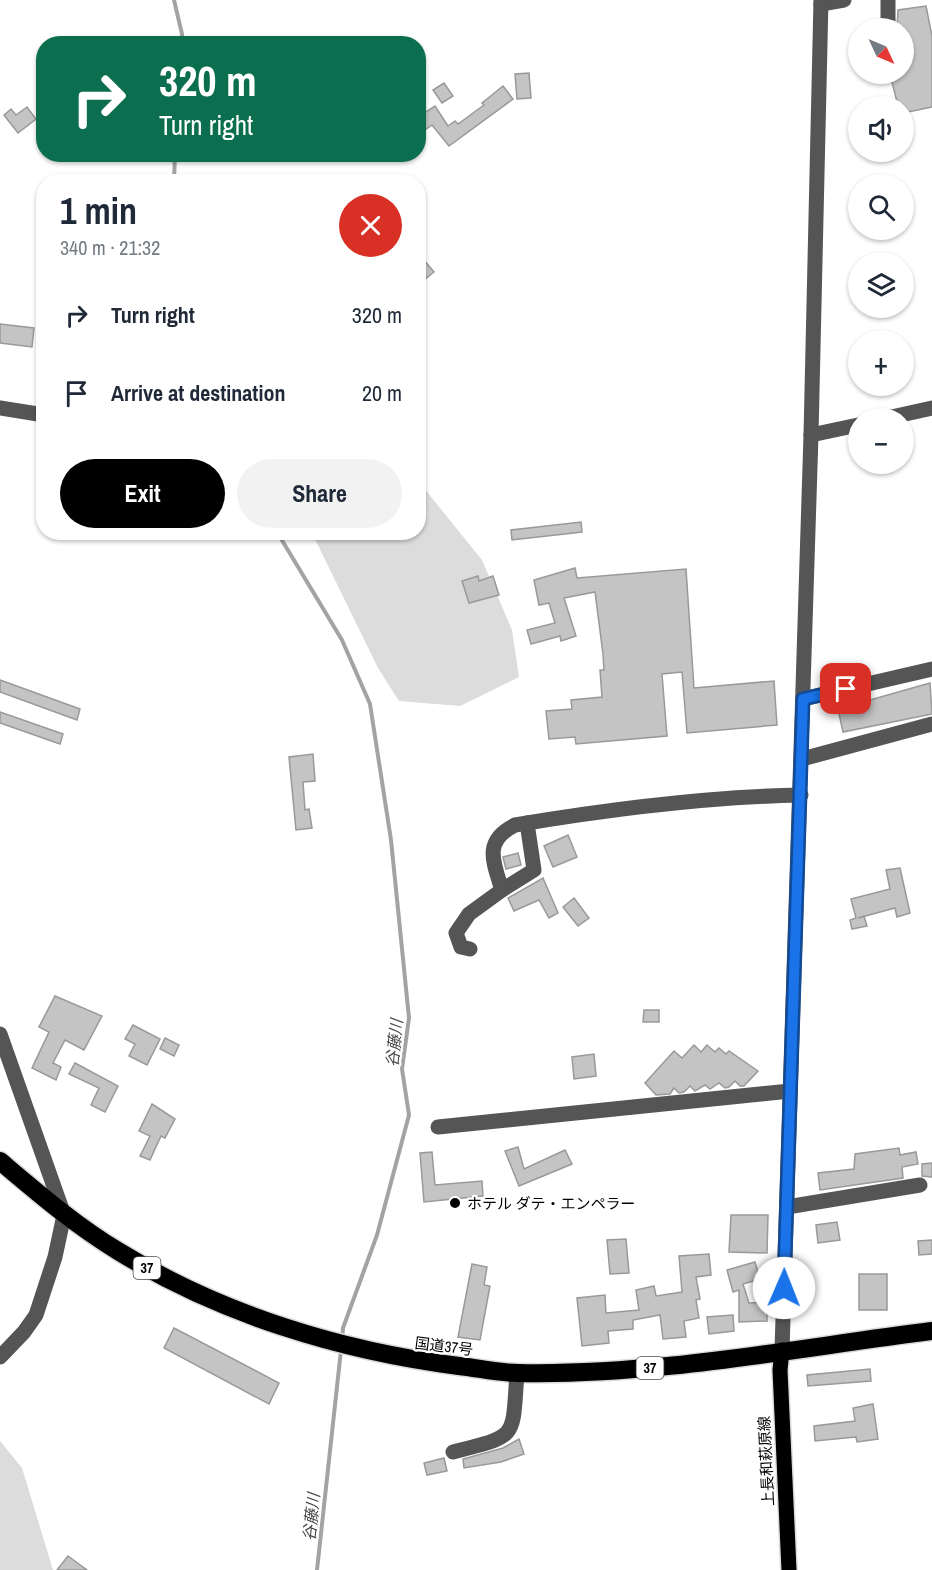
<!DOCTYPE html>
<html lang="en">
<head>
<meta charset="utf-8">
<style>
  :root { --surface:#fff; --page:#f2f2f3; --text:#1f2937; --muted:#747a83; --accent:#000 }
  body { margin:0; font-family:"Archivo Narrow","Noto Sans JP",sans-serif; background:var(--page); color:var(--text); height:100vh; display:flex; flex-direction:column; font-size:22px; white-space:nowrap }
  * { box-sizing:border-box; margin:0 }
  p { font-size:20px; color:var(--muted) }
  .icon { flex:none; width:33px; height:33px; fill:none; stroke:currentColor; stroke-width:2; stroke-linecap:round; stroke-linejoin:round }
  .map { position:relative; flex:1; overflow:hidden }
  .side { position:absolute; left:36px; top:174px; width:390px; height:366px; display:flex; flex-direction:column; background:var(--surface); border-radius:24px; box-shadow:0 2px 4px #0004 }
  .side>* { flex:none }
  .guide { position:absolute; left:36px; top:36px; width:390px; height:126px; border-radius:24px; box-shadow:0 2px 4px #0004; background:#0b6e4f; color:#fff; overflow:hidden }
  .needle { width:39px; rotate:134deg }
  .tools { position:absolute; left:848px; top:18px; display:grid; gap:12px }
  .tools a { display:grid; place-items:center; width:66px; height:66px; border-radius:50%; background:var(--surface); box-shadow:0 2px 4px #0004; font-size:30px }
  .pin { position:absolute; display:grid; place-items:center; width:51px; height:51px; color:#fff; margin:-26px; border-radius:12px; box-shadow:0 3px 9px #0006 }
  .me { position:absolute; width:66px; margin:-33px; rotate:1deg; stroke-linejoin:round; filter:drop-shadow(0 0 4px #0008) }
  .turn { display:flex; align-items:center; gap:21px; height:126px; padding:0 24px; font-size:27px }
  .turn .icon { width:78px; height:78px; stroke-width:2.5 }
  .turn b { display:block; font-size:42px; line-height:51px }
  .round { display:grid; place-items:center; flex:none; width:63px; height:63px; border-radius:32px; background:var(--page) }
  .summary { display:flex; align-items:center; justify-content:space-between; height:102px; padding:0 24px }
  h1 { font-size:36px; font-weight:700; line-height:45px }
  .primary-button { display:flex; gap:12px; margin-top:auto; padding:12px 24px }
  .primary-button a { flex:1; height:69px; border-radius:36px; background:var(--accent); color:#fff; font-size:24px; font-weight:700; line-height:69px; text-align:center }
  .primary-button a+a { background:var(--page); color:var(--text) }
  ul { padding:0; list-style:none }
  li { display:flex; align-items:center; gap:18px; height:78px; padding:0 24px }
  li div { flex:1 }
  li b { display:block; font-size:22px }
  li em { font-style:normal }
  .map>svg:first-child { display:block }
</style>
</head>
<body>
<div class="map">
<svg width="932" height="1570" viewBox="0 0 932 1570">
  <rect width="100%" height="100%" fill="#fff"/>
  <g fill="#dcdcdc">
    <path d="M419,482L482,560L512,630L519,677L460,706L399,701L378,668L312,533L418,532Z"/>
    <path d="M0,1441L22,1468L53,1570H0Z"/>
  </g>
  <g fill="none" stroke-linecap="round" stroke-linejoin="round">
    <g stroke="#a3a3a3" stroke-width="4">
      <path d="M174,0L182,34V44"/>
      <path d="M174,182L175,154"/>
      <path d="M277,532L342,640L370,704L391,840L409,1018L402,1069L409,1115L377,1235L343,1328L342,1340"/>
      <path d="M317,1570L341,1350"/>
    </g>
  </g>
  <g fill="#c4c4c4" stroke="#999" stroke-width="1.5">
    <path d="M926,6L932,36V107L903,113V106H898L890,74L905,71L903,27L897,28L898,10Z"/>
    <path d="M529,73L531,98L517,99L515,74Z"/>
    <path d="M444,83L453,96L442,103L433,90Z"/>
    <path d="M503,86L513,99L449,146L432,125L422,132L418,126V117L435,106L448,126L455,121L458,124L484,105L482,103Z"/>
    <path d="M27,107L36,119L18,133L4,115L11,109L16,115Z"/>
    <path d="M418,253L434,272L418,285Z"/>
    <path d="M0,324L34,328L32,347L0,343Z"/>
    <path d="M581,522L582,532L512,540L511,530Z"/>
    <path d="M575,568L577,578L686,569L694,688L774,681L777,725L687,733L682,672L662,674L667,736L576,744L575,737L549,739L546,711L572,709L571,700L602,697L600,670H604L603,654L595,592L564,598L576,636L561,641L560,636L531,644L527,630L555,623L549,603L539,605L534,580Z"/>
    <path d="M478,576L479,581L493,576L499,595L469,603L462,581Z"/>
    <path d="M0,680L80,709L77,720L0,692Z"/>
    <path d="M930,683L932,714L843,732L838,709Z"/>
    <path d="M0,712L63,734L60,744L0,723Z"/>
    <path d="M313,754L315,781L303,782L305,810L309,809L312,828L296,830L289,757Z"/>
    <path d="M568,835L577,857L553,867L544,846Z"/>
    <path d="M518,853L521,865L506,869L503,857Z"/>
    <path d="M900,868L910,913L897,917L895,908L858,918L864,916L867,926L852,929L850,920L856,918L851,899L890,889L886,870Z"/>
    <path d="M543,878L558,913L549,918L539,900L514,911L508,898Z"/>
    <path d="M574,898L589,918L578,926L563,907Z"/>
    <path d="M55,996L102,1016L84,1050L65,1040L53,1063L61,1067L56,1080L32,1068L49,1032L39,1027Z"/>
    <path d="M644,1010H659V1022H643Z"/>
    <path d="M133,1025L160,1039L147,1065L129,1056L135,1044L125,1039Z"/>
    <path d="M165,1038L179,1045L174,1056L160,1049Z"/>
    <path d="M694,1045L701,1052L707,1045L715,1052L719,1048L726,1054L729,1051L758,1071L744,1086H740L735,1081L729,1087L725,1088L719,1083L710,1089L705,1085L695,1091L690,1086L684,1092L679,1093L674,1088L670,1094L656,1095L645,1083L674,1051L682,1058Z"/>
    <path d="M594,1054L596,1076L574,1079L572,1057Z"/>
    <path d="M75,1063L118,1086L105,1112L91,1105L99,1088L69,1074Z"/>
    <path d="M152,1104L175,1119L165,1138L161,1136L150,1160L140,1156L150,1136L139,1131Z"/>
    <path d="M518,1147L524,1169L565,1150L572,1164L519,1186L505,1151Z"/>
    <path d="M899,1148L900,1155L916,1152L918,1164L902,1167L903,1178L820,1190L818,1173L854,1169L855,1154Z"/>
    <path d="M432,1152L435,1185L482,1181L483,1196L424,1202L420,1153Z"/>
    <path d="M932,1163V1177L922,1176V1164Z"/>
    <path d="M731,1215H768L767,1253L729,1252Z"/>
    <path d="M837,1222L840,1240L818,1243L816,1225Z"/>
    <path d="M626,1239L629,1273L610,1274L607,1240Z"/>
    <path d="M932,1240V1254L919,1255L918,1241Z"/>
    <path d="M709,1254L711,1275L696,1277L700,1299L696,1300L699,1318L684,1321L686,1337L663,1339L660,1315L633,1320V1329L608,1331L609,1343L582,1346L577,1298L605,1295L606,1313L639,1310L636,1290L654,1286L656,1296L682,1292L679,1256Z"/>
    <path d="M755,1262L760,1279L743,1284L749,1303L767,1302V1321L739,1322V1290L733,1292L727,1270Z"/>
    <path d="M472,1264L487,1267L484,1285L490,1286L480,1340L458,1337Z"/>
    <rect x="859" y="1274" width="28" height="36"/>
    <path d="M733,1315L734,1331L709,1334L707,1317Z"/>
    <path d="M174,1328L279,1383L269,1404L164,1348Z"/>
    <path d="M870,1369L871,1381L808,1386L807,1375Z"/>
    <path d="M873,1404L878,1439L857,1442L856,1437L815,1441L814,1426L855,1421L853,1408Z"/>
    <path d="M519,1439L524,1454L501,1462L464,1468L463,1459L503,1448Z"/>
    <path d="M444,1458L447,1471L427,1475L424,1463Z"/>
    <path d="M68,1556L87,1570H57Z"/>
  </g>
  <g fill="none" stroke-linecap="round" stroke-linejoin="round">
    <g stroke="#dbdbdb" stroke-width="18">
      <path id="major" d="M782,1350L780,1370L789,1570"/>
    </g>
    <g stroke="#dbdbdb" stroke-width="21">
      <path id="highway" d="M0,1161C38,1193 75,1225 118,1251C220,1314 341,1351 459,1366C478,1368 498,1373 518,1373C655,1376 796,1348 932,1331"/>
    </g>
    <g stroke="#555" stroke-width="15">
      <path d="M821,4L844,0"/>
      <path d="M888,24V0"/>
      <path d="M0,408L44,415"/>
      <path d="M887,418L932,408"/>
      <path d="M811,435L858,425"/>
      <path d="M803,699L932,669"/>
      <path d="M802,759L932,724"/>
      <path d="M502,890L534,870L527,823"/>
      <path d="M470,949L461,947L456,933L469,914L502,890C493,861 483,841 515,825C610,809 704,797 801,795"/>
      <path d="M0,1034L64,1215L55,1257L36,1315L24,1332L0,1357"/>
      <path d="M438,1127L790,1091"/>
      <path d="M787,1207L920,1185"/>
      <path d="M782,1350L811,435L821,0"/>
      <path d="M453,1452C519,1435 512,1440 517,1373"/>
    </g>
    <use href="#major" stroke="#000" stroke-width="15"/>
    <use href="#highway" stroke="#000" stroke-width="18"/>
  </g>
  <g fill="none" stroke-linecap="round" stroke-linejoin="round">
    <g stroke="#114b97" stroke-width="15">
      <path id="route" d="M784,1288L803,699L846,689"/>
    </g>
    <use href="#route" stroke="#1a73e8" stroke-width="10"/>
  </g>
  <circle fill="#000" stroke="#fff" stroke-width="2" cx="455" cy="1203" r="6"/>
  <g text-anchor="middle" dominant-baseline="central" stroke-width="4.5" stroke-linejoin="round" paint-order="stroke">
    <g fill="#fff" stroke="#4c4c4c" stroke-width="1.5">
      <rect x="133.5" y="1257" width="27" height="22" rx="4.5"/>
      <rect x="636.5" y="1357" width="27" height="22" rx="4.5"/>
    </g>
    <g font-size="14" font-weight="bold" fill="#000">
      <text x="147" y="1268">37</text>
      <text x="650" y="1368">37</text>
    </g>
    <g font-size="15" fill="#000" stroke="#fff" text-anchor="start">
      <text x="467" y="1203">ホテル ダテ・エンペラー</text>
    </g>
    <g font-size="15" fill="#000" stroke="#fff">
      <text transform="translate(444 1346) rotate(7)">国道37号</text>
      <text transform="translate(766 1461) rotate(-93)">上長和萩原線</text>
    </g>
    <g font-size="16" font-style="italic" fill="#444" stroke="#fff">
      <text transform="translate(394 1043) rotate(-84)">谷藤川</text>
      <text transform="translate(311 1517) rotate(-84)">谷藤川</text>
    </g>
  </g>
</svg>
<div class="tools">
<a><svg class="needle" viewBox="-14 -14 28 28"><path d="M0-13l5 13h-10z" fill="#e53935"/><path d="M0 13l5-13h-10z" fill="#747a83"/></svg></a>
<a><svg class="icon" aria-label="sound" viewBox="0 0 24 24"><path d="M4 9h4l5-4v14l-5-4H4zM17 9q2 3 0 6"/></svg></a>
<a><svg class="icon" aria-label="search" viewBox="0 0 24 24"><circle cx="10" cy="10" r="6"/><path d="M15 15l6 6"/></svg></a>
<a><svg class="icon" aria-label="layers" viewBox="0 0 24 24"><path d="M12 4l9 5-9 5-9-5zM3 14l9 5 9-5"/></svg></a>
<a>+</a>
<a>−</a>
</div>
<div class="pin" style="left:846px;top:689px;background:#d93025"><svg class="icon" aria-label="arrive" viewBox="0 0 24 24"><path d="M6 21V4h12l-3 4 3 4H6"/></svg></div>
<svg class="me" style="left:784px;top:1288px" viewBox="-20 -20 40 40"><circle r="19" fill="#fff"/><path d="M0-13L10 11 0 6-10 11z" fill="#1a73e8"/></svg>
<div class="guide">
<div class="turn"><svg class="icon" aria-label="right" viewBox="0 0 24 24"><path d="M7 20v-9h11M14 6l5 5-5 5"/></svg><div><b>320 m</b>Turn right</div></div>
</div>
<section class="side">
<div class="summary"><div><h1>1 min</h1><p>340 m · 21:32</p></div><a class="round" style="background:#d93025;color:#fff"><svg class="icon" aria-label="close" viewBox="0 0 24 24"><path d="M6 6l12 12M18 6L6 18"/></svg></a></div>
<ul>
<li><svg class="icon" aria-label="right" viewBox="0 0 24 24"><path d="M7 20v-9h11M14 6l5 5-5 5"/></svg><div><b>Turn right</b></div><em>320 m</em></li>
<li><svg class="icon" aria-label="arrive" viewBox="0 0 24 24"><path d="M6 21V4h12l-3 4 3 4H6"/></svg><div><b>Arrive at destination</b></div><em>20 m</em></li>
</ul>
<div class="primary-button"><a>Exit</a><a>Share</a></div>
</section>
</div>
</body>
</html>
